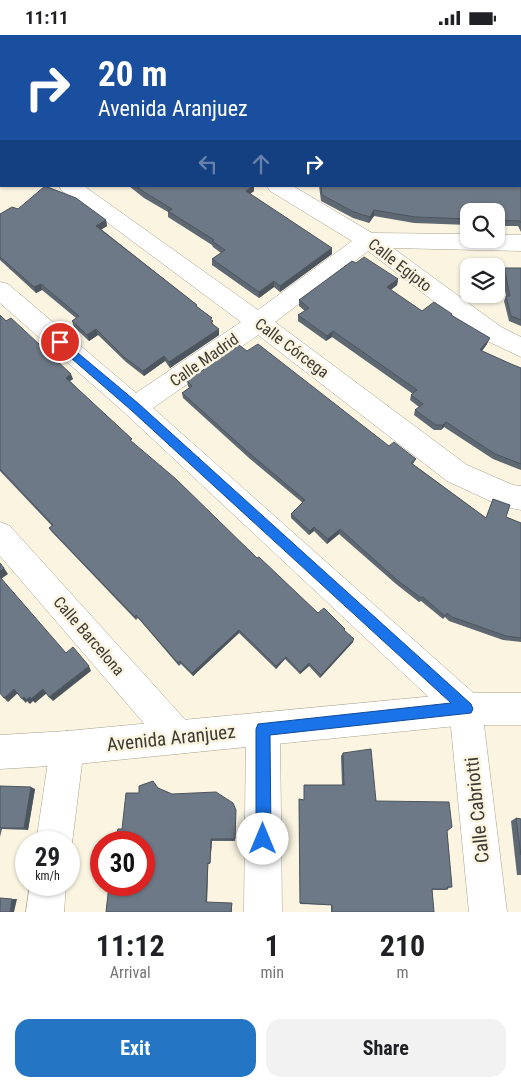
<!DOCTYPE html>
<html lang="en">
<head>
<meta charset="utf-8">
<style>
  :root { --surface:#fff; --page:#f2f2f2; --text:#202124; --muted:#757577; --accent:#2476c4 }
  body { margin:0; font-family:"Roboto Condensed",sans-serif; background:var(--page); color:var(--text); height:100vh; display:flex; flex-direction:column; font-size:19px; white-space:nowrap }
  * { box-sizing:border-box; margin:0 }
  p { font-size:16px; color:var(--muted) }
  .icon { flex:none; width:28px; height:28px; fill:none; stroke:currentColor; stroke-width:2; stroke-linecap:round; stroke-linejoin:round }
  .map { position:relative; height:877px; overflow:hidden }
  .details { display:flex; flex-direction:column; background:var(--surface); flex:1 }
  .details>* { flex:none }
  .top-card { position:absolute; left:0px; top:0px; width:521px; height:152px; box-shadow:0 1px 4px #0004; background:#1a4fa0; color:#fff; overflow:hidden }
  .controls { position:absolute; left:460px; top:168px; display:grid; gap:10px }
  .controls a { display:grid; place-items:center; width:45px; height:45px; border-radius:10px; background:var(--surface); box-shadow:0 1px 4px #0004; font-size:25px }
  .speed { position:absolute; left:15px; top:796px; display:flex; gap:10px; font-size:25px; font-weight:700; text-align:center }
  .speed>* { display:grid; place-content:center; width:65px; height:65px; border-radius:50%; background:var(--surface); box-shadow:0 1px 4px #0004; line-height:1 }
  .speed small { font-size:12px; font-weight:400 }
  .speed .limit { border:8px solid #d22; background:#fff; color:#111 }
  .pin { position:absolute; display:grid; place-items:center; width:42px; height:42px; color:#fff; margin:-21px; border:2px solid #fff; border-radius:50%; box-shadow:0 1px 5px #0007 }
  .me { position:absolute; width:55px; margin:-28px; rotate:0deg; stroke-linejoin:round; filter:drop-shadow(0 0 4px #0008) }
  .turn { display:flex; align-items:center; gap:18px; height:105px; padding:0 15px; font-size:22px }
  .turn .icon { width:65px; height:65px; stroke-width:2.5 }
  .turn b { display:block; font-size:35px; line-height:42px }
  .lanes { display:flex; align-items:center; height:48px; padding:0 15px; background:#0003; justify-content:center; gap:25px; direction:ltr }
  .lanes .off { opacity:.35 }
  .eta { display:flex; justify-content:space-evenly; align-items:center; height:85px; text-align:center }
  .eta b { font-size:30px; font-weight:700; line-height:35px }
  .button { display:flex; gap:10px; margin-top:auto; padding:10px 15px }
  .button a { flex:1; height:58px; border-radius:15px; background:var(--accent); color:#fff; font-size:20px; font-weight:700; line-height:58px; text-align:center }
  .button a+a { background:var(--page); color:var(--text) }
  .status { display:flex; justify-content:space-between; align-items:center; height:35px; padding:0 25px; background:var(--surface); direction:ltr }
  .status svg { height:14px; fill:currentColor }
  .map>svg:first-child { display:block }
</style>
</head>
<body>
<div class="status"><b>11:11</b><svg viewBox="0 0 49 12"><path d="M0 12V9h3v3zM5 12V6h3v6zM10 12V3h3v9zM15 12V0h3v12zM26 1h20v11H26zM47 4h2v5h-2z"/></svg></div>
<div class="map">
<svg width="521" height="877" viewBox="0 0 521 877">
  <rect width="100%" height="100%" fill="#faf4e1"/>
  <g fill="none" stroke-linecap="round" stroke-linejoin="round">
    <g stroke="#a7a190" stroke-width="1">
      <g id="street">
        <rect x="520" y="40" width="1" height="12"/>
        <rect x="520" y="116" width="1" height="12"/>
        <rect x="0" y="125" width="1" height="12"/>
        <path d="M59,151H84L258,275L352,206L270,156L267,151H293L372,198L469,199V204H496V200H521V216L393,213L501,292L521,302V322L483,304L368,216L275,287L467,430L513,450L521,451V475L501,471L447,446L258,300L153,373L478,662L482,674L507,877H469L450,682L126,379L0,268V247L8,249L136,358L241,287L84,170L62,156Z"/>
        <path d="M0,487L10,491L190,690L195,702L190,714L178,719L166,714L0,521Z"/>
        <path d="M263,677L275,682L280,694L282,877H244L246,694L251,682Z"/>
        <path d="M67,696L79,701L84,713L72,808L69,816V808H36L50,713L55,701Z"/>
        <path d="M30,850H66L64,877H26Z"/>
      </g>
    </g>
    <g stroke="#a7a190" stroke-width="1">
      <path id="secondary" d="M466,658H521V690H466L67,730L0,734V700L67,696Z"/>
    </g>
    <use href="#street" fill="#fff" fill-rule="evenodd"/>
    <use href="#secondary" fill="#fff" fill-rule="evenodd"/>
  </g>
  <g fill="#5e6873">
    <path d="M521,135V197L518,191H496V176H469V190L414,188L374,181L369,188L353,183L321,166L319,151H520Z"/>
    <path d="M129,151H254V156L250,159L332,219L280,257L274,252L259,263L212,230V224L221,218L213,212L212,210L168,182V177L144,163Z"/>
    <path d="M18,174L106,185L107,191L101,194L197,270V272L212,286L213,289L219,300L170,333L165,326L144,341L126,327L98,300L89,306L74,292L72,286L76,283L42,255L36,258L0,225V179Z"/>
    <path d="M356,228L398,244L397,250L391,255L422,276L452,279V281L487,309L482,316L511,329L521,333V435L493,424L444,392L441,395H434L414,380L415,375L419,372L410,365L411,360L413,359L332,302L326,306L298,286V280L305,276L299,271V265Z"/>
    <path d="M504,233H521V291L509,286L504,266L506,261L502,238Z"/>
    <path d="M0,280L73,344L70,346L132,407L257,523L318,578L345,596L353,607L320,643L309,631L300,639L285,624L276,634L239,598L193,641L181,629L179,631L138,583L136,585L51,496L49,493L52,491L0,436Z"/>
    <path d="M247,316L389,411L416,424L413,429L486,483L493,464L506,482L521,488V607L503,605L449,586L445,582L443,584L421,566L419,567L396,549L339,499L327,509L314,496L309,500L291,483V479L303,468L249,423L183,363L182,358L189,353L188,351L187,346Z"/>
    <path d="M343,718L376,766L447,796L452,852L448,853V854L445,855H432L434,877H331V870L300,869L299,764L304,765V750H342L341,721Z"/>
    <path d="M0,751L35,754L28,795L2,794L0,802Z"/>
    <path d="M158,753L172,759L236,775L235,806H212L210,829H208L207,868L232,869V877H106L117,798L122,794L139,758Z"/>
    <path d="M516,783L521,784V840H517L511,786Z"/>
  </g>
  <g fill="#4c555e">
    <path d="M253,151H254V156L246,162V156Z"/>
    <path d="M374,175V181L369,188L370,182Z"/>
    <path d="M106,185L107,191L98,197L96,191Z"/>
    <path d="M332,213V219L280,257V251Z"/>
    <path d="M398,244L397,250L386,258L387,252Z"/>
    <path d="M274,246V252L259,263V257Z"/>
    <path d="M41,249L42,255L36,258L34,252Z"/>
    <path d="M96,294L98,300L89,306L87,300Z"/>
    <path d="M219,294V300L170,333L169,327Z"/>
    <path d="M333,296L332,302L326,306L327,301Z"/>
    <path d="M490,303L487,309L478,321L480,315Z"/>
    <path d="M164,321L165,326L144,341L143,336Z"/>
    <path d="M71,339L73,344L68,347L66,343Z"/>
    <path d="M446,387L444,392L441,395L443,390Z"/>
    <path d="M314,492V496L309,500L310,496Z"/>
    <path d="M340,494L339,499L327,509L328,504Z"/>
    <path d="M4,533L8,539L1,544L0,543V537Z"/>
    <path d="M239,595V598L193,641L192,638Z"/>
    <path d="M354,604L353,607L320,643L321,640Z"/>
    <path d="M286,622L285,624L276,634V631Z"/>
    <path d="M309,628V631L300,639V637Z"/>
    <path d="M89,631L91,636L53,666L49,662Z"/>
    <path d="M14,654L18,658L8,667L4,663Z"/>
    <path d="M43,654L47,658L35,668L33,666L30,669L27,666L26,668L22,664L24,662H30Z"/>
    <path d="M31,752L35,754L28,795L24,793Z"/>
    <path d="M211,804L212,806L210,829V828Z"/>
    <path d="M208,828V829L207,868L206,867Z"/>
    <path d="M12,864H17L14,877H10Z"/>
  </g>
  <g fill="#6d7986" stroke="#4c555e">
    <path d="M45,0H521V27H520V1H45Z"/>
    <rect x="520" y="50" width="1" height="47"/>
    <path d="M520,135H521V188L520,186L496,185V176H469V184L415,182L374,175L370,182L354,177L322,160L321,151H520Z"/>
    <path d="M45,151L76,163L106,185L96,191L197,270L196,271L212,283L210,284L213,286L211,288L219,294L169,327L164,321L143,336L124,322L96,294L87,300L72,286L79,281L41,249L34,252L0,222V179L12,172L18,174Z"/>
    <path d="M136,151H253L246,156L332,213L280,251L274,246L259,257L212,224L225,215L212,206L214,205L168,176L172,174L144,157Z"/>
    <path d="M364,222L398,244L387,252L422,276L434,267L452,279L451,280L490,303L480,315L511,329L521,333V429L495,419L446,387L443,390H436L415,375L423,369L411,360L417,355L333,296L327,301L298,280L309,273L299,265L352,226L356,228Z"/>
    <path d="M504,233H521V285L511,281L506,261H510Z"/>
    <path d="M0,280L6,286L11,283L39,309L71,339L66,343L132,404L130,405L176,444L257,523L259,522L318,578L324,573L345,594L344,595L354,604L321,640L309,628L300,637L286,622L276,631L239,595L192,638L180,626L178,628L136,580L135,582L49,493L53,490L0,434Z"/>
    <path d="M258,309L389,411L394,407L416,424L411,428L486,483L493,464L510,470L506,482L521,488V603L506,601L452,582L447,578L445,581L423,562L421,563L397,545L340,494L328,504L314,492L310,496L291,479L305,465L249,418L182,358L192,351L187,346L239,310L247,316Z"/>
    <path d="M0,528L4,533L0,537Z"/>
    <path d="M0,542L66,618L73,612L89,631L49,662L43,654L31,664L30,662L26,665L24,662L22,664L14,654L4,663L0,658Z"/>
    <path d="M371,714L376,766L449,767L452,792L447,796L452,852H447L448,854H432L434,877H332V870L300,868L299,764L304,765V750H344L343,718Z"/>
    <path d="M153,746L158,753L172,759L216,757L233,768L236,775L235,804H211L210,828H208L206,867L232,868L231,877H106L109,850H144V808H113L114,798H117L118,794H122L126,758H139V751Z"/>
    <path d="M0,751L31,752L24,793H0Z"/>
    <path d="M516,783L521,784V820Z"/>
    <path d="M0,863L12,864L10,877H0Z"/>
  </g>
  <path fill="#1a73e8" stroke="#114b97" d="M60,303L139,369L471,669L473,674L471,678L270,700L271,804L269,809L263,811L258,809L256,804V694L258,689L451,668L131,375L56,310V304Z"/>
  <g text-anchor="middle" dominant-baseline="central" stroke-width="5" stroke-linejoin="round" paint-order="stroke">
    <g font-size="16" fill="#3c3a33" stroke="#faf4e1">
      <text transform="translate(400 230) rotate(38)">Calle Egipto</text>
      <text transform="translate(292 313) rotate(37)">Calle Córcega</text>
      <text transform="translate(204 325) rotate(-35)">Calle Madrid</text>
      <text transform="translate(89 601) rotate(49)">Calle Barcelona</text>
    </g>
    <g font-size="19" fill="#3c3a33" stroke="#faf4e1">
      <text transform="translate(171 703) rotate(-6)">Avenida Aranjuez</text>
      <text transform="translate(477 775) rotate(-96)">Calle Cabriotti</text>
    </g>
  </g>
</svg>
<div class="controls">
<a><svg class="icon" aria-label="search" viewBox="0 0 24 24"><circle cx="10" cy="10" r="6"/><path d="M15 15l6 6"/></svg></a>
<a><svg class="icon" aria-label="layers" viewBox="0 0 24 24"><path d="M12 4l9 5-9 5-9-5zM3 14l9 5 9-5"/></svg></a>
</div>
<div class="speed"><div>29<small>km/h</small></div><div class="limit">30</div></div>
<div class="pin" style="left:60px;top:307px;background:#d93025"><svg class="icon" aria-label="arrive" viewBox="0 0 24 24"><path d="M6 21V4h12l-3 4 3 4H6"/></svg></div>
<svg class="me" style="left:263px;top:804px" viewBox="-20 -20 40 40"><circle r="19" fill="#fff"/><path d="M0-13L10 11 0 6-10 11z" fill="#1a73e8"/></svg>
<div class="top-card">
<div class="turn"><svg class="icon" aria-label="right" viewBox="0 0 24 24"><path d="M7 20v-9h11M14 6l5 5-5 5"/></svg><div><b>20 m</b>Avenida Aranjuez</div></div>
<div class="lanes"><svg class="icon off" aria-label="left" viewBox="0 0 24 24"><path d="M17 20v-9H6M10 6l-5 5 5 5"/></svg><svg class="icon off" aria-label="ahead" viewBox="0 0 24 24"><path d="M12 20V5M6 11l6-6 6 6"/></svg><svg class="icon" aria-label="right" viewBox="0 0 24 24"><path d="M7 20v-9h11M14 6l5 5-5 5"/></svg></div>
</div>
</div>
<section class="details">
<div class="eta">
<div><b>11:12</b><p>Arrival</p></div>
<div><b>1</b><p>min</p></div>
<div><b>210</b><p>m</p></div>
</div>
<div class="button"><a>Exit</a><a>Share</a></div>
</section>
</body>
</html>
